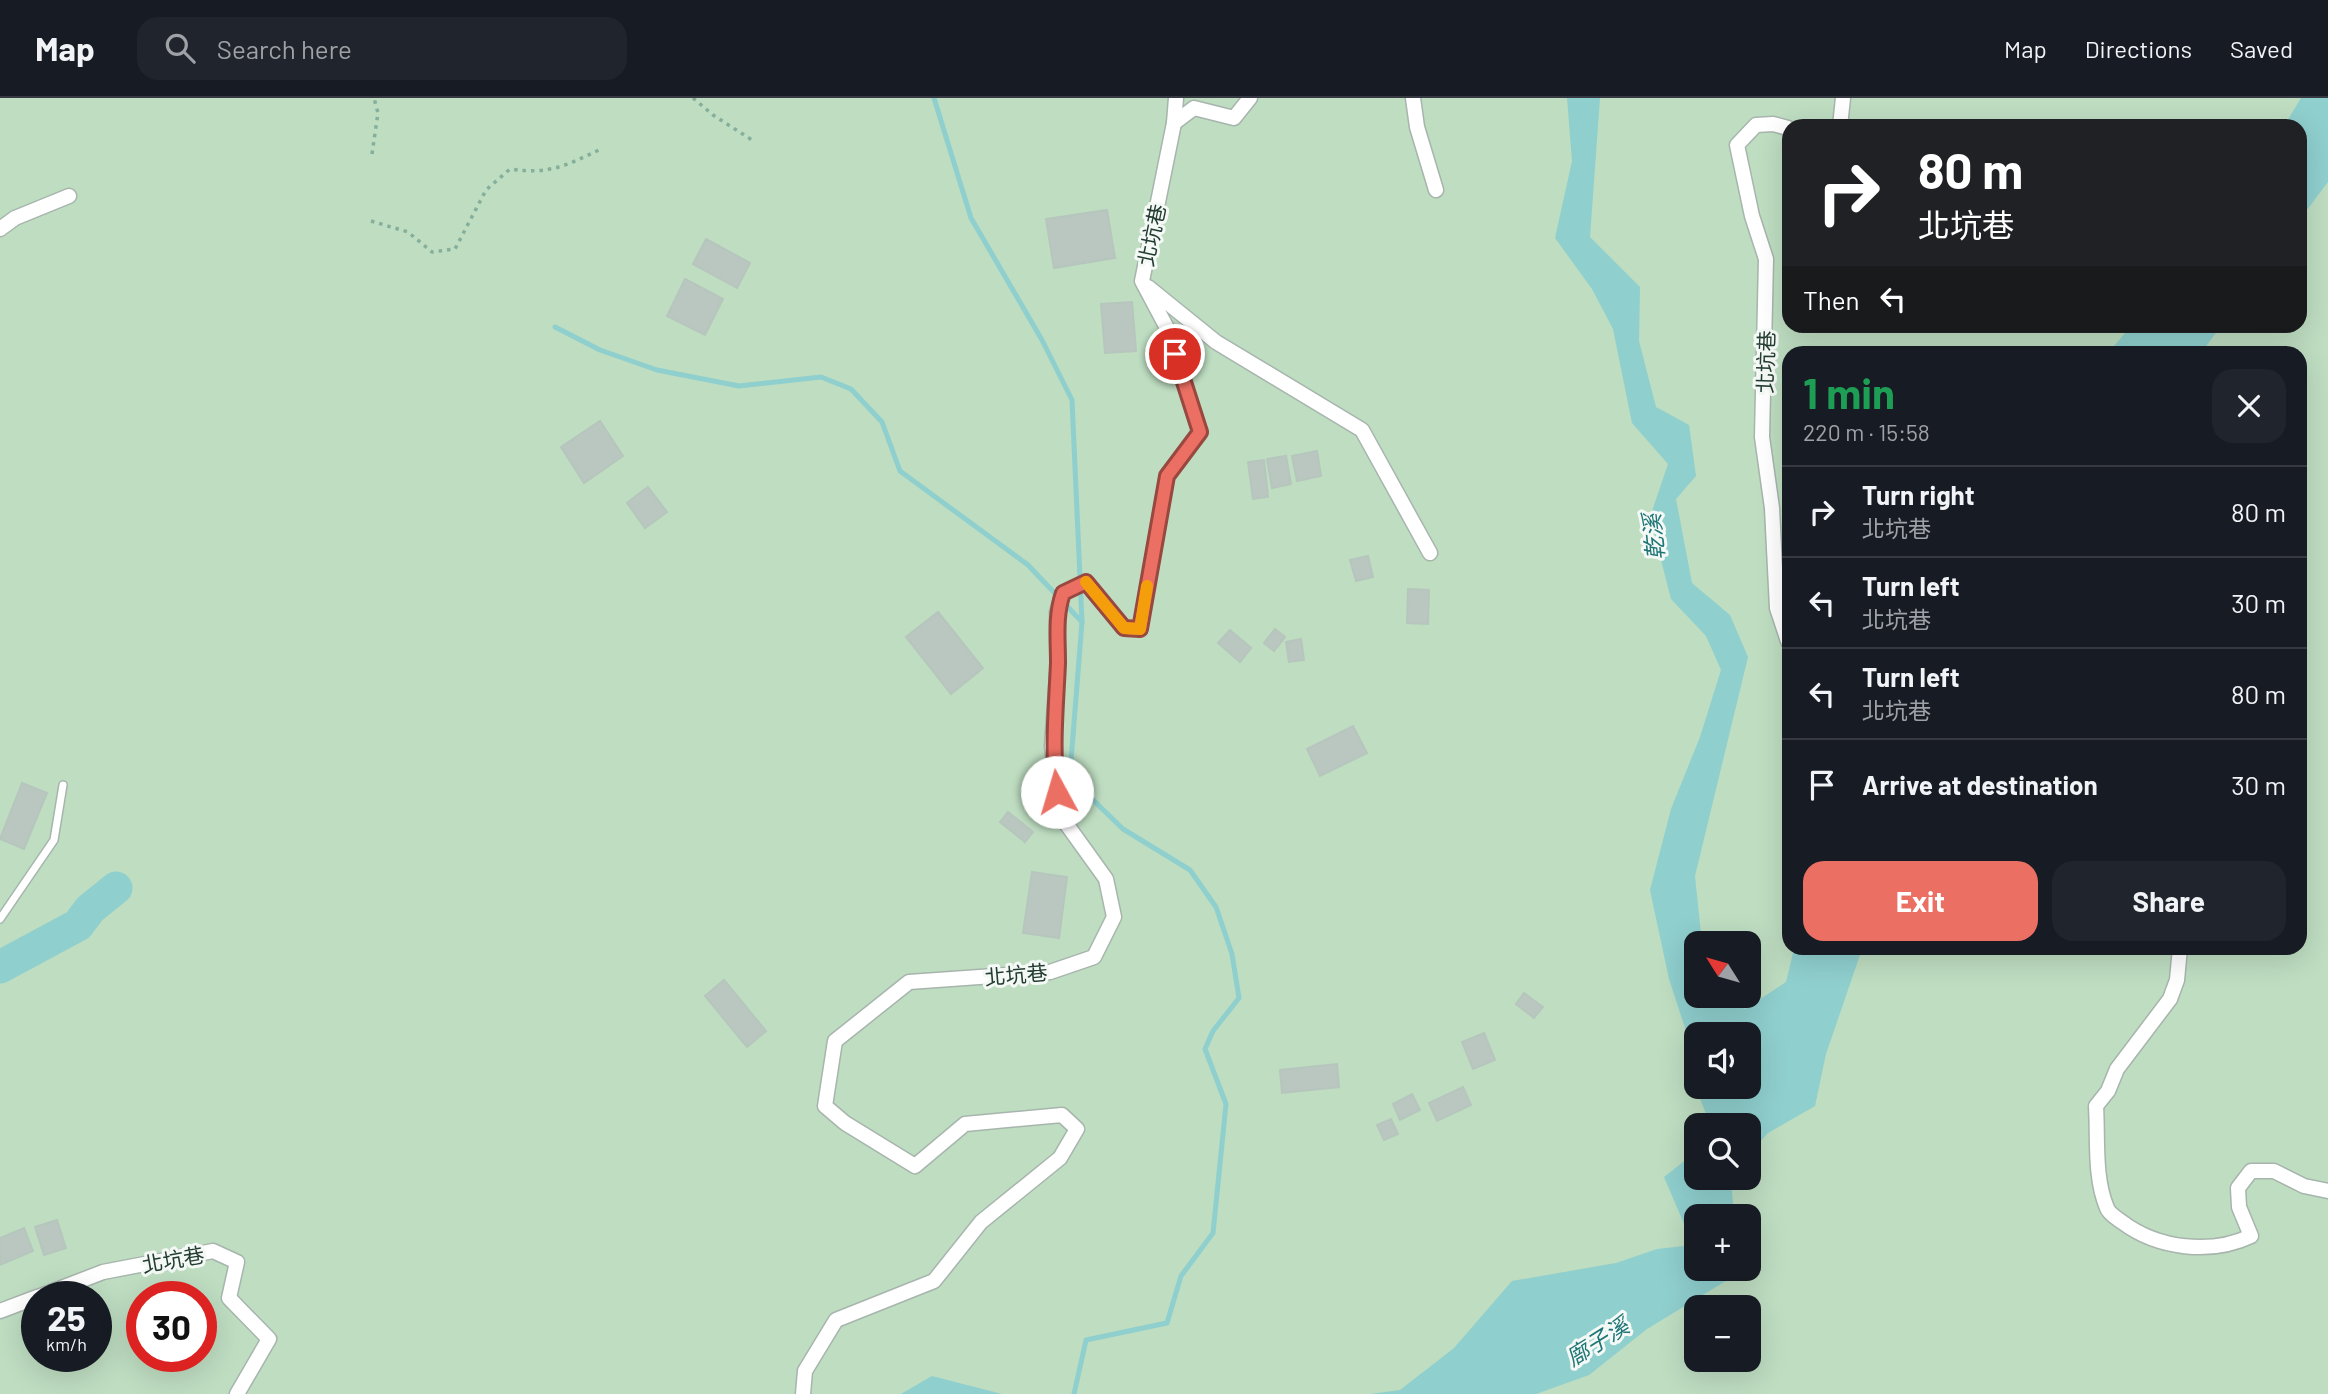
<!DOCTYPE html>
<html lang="en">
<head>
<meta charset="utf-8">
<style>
  :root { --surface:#171b24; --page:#20242c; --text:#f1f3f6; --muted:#9ea1a6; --line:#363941; --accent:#eb6f63 }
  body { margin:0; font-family:Barlow,"Noto Sans TC",sans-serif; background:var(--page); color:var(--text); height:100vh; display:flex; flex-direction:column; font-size:26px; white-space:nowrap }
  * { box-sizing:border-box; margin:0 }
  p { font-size:23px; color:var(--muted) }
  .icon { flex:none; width:38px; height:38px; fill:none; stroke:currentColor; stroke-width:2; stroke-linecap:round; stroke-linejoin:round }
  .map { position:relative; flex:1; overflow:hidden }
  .drawer { position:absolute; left:1782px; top:248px; width:525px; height:609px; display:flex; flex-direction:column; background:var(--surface); border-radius:21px; box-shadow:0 7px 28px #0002 }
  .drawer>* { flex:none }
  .hud { position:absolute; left:1782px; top:21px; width:525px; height:214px; border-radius:21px; box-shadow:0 7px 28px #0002; background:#202124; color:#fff; overflow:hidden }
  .needle { width:46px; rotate:307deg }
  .buttons { position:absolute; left:1684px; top:833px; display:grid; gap:14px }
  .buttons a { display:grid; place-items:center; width:77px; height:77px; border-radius:14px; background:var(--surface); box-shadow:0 7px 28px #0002; font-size:35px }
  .speed { position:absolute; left:21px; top:1183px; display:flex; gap:14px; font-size:35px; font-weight:700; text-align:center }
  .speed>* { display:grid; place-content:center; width:91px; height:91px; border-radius:50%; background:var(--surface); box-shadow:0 7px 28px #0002; line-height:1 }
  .speed small { font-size:18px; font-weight:400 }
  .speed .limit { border:10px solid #d22; background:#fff; color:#111 }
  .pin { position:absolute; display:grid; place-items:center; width:60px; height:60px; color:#fff; margin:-30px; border:4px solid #fff; border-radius:50%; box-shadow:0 2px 7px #0007 }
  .me { position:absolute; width:77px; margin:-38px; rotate:354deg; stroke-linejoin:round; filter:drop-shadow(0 0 5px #0008) }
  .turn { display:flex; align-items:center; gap:24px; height:147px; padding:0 21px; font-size:32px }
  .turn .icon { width:91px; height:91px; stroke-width:2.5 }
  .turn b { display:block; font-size:49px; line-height:60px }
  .then { display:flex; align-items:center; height:66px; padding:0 21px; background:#0003; gap:14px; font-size:26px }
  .round { display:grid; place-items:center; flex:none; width:74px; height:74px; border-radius:21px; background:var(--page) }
  .headline { display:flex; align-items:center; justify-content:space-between; height:119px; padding:0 21px }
  h1 { font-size:42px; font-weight:700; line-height:52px; color:#1e9e55 }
  .primary-button { display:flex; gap:14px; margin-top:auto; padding:14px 21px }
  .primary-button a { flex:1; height:80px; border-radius:21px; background:var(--accent); color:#fff; font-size:28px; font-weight:700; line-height:80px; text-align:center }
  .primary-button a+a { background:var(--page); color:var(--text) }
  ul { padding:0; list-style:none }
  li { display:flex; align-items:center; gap:21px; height:91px; padding:0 21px; border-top:2px solid var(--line) }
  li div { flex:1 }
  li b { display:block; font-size:26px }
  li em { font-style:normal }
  header { display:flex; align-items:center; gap:42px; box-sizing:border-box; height:98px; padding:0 35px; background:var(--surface); border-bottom:2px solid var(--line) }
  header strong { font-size:33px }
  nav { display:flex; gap:38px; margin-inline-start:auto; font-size:24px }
  .search { width:490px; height:63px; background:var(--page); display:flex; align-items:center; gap:18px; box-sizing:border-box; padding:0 24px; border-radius:21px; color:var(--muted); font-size:26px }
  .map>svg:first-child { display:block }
</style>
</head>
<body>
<header>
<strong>Map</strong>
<div class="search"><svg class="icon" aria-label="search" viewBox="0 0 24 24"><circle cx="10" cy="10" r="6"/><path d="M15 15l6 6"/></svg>Search here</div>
<nav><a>Map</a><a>Directions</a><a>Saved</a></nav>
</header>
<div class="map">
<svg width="2328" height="1296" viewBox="0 0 2328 1296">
  <rect width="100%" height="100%" fill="#e4ede7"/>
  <path fill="#beddc1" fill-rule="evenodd" d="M0,0H2328V1296H0ZM1788,28H2300V228H1788ZM1788,256H2300V850H1788ZM1696,845H1748V898H1696ZM1696,936H1748V989H1696ZM1696,1027H1748V1080H1696ZM1696,1118H1748V1171H1696ZM37,1199H96V1258H37ZM142,1199H201V1258H142ZM1696,1209H1748V1262H1696Z"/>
  <g fill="#8fcfce" fill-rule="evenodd">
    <path d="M1567,0H1600L1590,139L1640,189L1639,243L1656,309L1689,327L1696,378L1676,401L1692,485L1730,517L1748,559L1695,778L1702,845H1696V898H1730L1745,911L1786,884L1794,851H1862L1826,956L1815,1008L1768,1035L1748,1057V1027H1706L1708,1021L1692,980L1685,930L1669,881L1650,792L1671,711L1700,639L1721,572L1706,538L1671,501L1650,419L1668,366L1632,325L1613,231L1592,191L1555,140L1572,63ZM1696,936H1748V989H1696Z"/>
    <path d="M2301,0H2328V84L2300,121V28H2284Z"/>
    <path d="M2131,228H2221L2201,255H2108Z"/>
    <path d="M1696,1054V1080H1731L1734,1118H1696V1171H1734V1178L1647,1231L1589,1277L1536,1296H1370L1400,1292L1454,1250L1512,1183L1616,1165L1657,1151L1693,1147L1664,1079Z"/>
    <path d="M932,1278L1002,1296H1003H901Z"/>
  </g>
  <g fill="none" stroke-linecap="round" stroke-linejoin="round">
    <g stroke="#8fcfce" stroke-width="5">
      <path d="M934,0L971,120L1042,242L1072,302L1082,524L1071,663L1089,698L1123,731L1190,772L1216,809L1232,856L1239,900L1213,933L1205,951L1226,1006L1213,1135L1181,1178L1167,1225L1086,1242L1074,1296"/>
      <path d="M555,229L600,252L657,272L739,288L821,279L851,291L882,324L900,373L1028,467L1082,524"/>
    </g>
    <path stroke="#8fcfce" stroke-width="33" d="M0,869L78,827L90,811L116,790"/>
  </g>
  <g fill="#b9c7c0" stroke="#b6c6bd" stroke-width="2">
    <path d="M1107,112L1115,160L1054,170L1046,121Z"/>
    <path d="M706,141L750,165L737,190L693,166Z"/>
    <path d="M685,181L723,201L705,237L667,218Z"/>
    <path d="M1132,204L1136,253L1105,255L1101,206Z"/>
    <path d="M600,323L623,358L584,385L561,349Z"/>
    <path d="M1317,353L1321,378L1297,383L1292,358Z"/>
    <path d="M1286,358L1291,386L1272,390L1267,361Z"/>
    <path d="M1264,362L1268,399L1253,401L1248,364Z"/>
    <path d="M648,389L667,414L645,430L627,405Z"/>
    <path d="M1368,458L1373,479L1356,483L1350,462Z"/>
    <path d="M1408,491L1429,492L1428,526L1407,525Z"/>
    <path d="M938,514L983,570L951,596L906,539Z"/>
    <path d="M1275,531L1285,539L1274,553L1264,545Z"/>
    <path d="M1230,532L1251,550L1240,564L1218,545Z"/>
    <path d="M1301,541L1304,562L1289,564L1286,544Z"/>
    <path d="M1353,628L1367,655L1320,678L1307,651Z"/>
    <path d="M22,685L47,695L24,751L0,741Z"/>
    <path d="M1008,714L1033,734L1025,744L1000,724Z"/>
    <path d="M1032,774L1067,779L1059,840L1023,835Z"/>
    <path d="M724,882L766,933L747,949L705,898Z"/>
    <path d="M1524,895L1543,909L1534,920L1516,906Z"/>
    <path d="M1484,935L1495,962L1473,971L1462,944Z"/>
    <path d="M1337,966L1339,989L1282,995L1280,972Z"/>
    <path d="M1463,989L1471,1007L1437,1023L1429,1005Z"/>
    <path d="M1412,996L1420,1012L1400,1022L1393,1006Z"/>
    <path d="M1391,1021L1398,1036L1384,1042L1377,1027Z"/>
    <path d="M57,1122L66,1150L44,1157L35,1129Z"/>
    <path d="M24,1130L33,1153L0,1167V1140Z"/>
  </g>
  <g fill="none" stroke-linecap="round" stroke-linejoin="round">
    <g stroke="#a7b5ad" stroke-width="10">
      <path id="lane" d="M0,821L54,742L63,687"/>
    </g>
    <g stroke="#a7b5ad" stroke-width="17">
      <g id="street">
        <path d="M1413,0L1417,29L1436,92"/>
        <path d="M1174,25L1194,10L1234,20L1250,0"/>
        <path d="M1840,28L1843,0"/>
        <path d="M1788,30L1773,26L1756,27L1737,47L1752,118L1766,161L1762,339L1772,410L1777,510L1788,543"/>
        <path d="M0,131L15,120L69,98"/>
        <path d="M1148,189L1216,244L1362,332L1430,455"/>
        <path d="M2180,850L2177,882L2170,901L2117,971L2108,993L2096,1008C2098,1040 2094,1080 2107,1110C2109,1116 2117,1120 2122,1124C2158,1151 2211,1157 2251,1138L2239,1109L2238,1090L2251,1073H2274L2304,1088L2328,1093"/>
        <path d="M38,1199L103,1174L213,1153L237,1164L229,1200L269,1241L237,1296"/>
        <path d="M0,1213L37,1199"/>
        <path d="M803,1296L805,1273L836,1222L934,1183L981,1124L1060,1060L1077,1031L1062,1017L965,1026L915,1068L845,1025L825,1008L835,943L909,884L1050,874L1094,859L1114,819L1106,781L1060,717L1052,648L1058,564L1057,514L1063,495L1086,484L1124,530L1140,531L1167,378L1200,334L1167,230L1142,183L1174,25L1176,0"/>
      </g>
    </g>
    <g stroke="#86af9b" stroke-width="3.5" stroke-dasharray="3.5 5" stroke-linecap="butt">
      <path d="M693,0L713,17L752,42"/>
      <path d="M372,56L378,15L374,0"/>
      <path d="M371,123L408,134L432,154L455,151L486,92L510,71C550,77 567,67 601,51"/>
    </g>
    <use href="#lane" stroke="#fff" stroke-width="7"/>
    <use href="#street" stroke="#fff" stroke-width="14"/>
  </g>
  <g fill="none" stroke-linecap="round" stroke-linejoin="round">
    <g stroke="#994840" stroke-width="18">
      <path id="route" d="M1057,694C1052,648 1056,611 1058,565C1058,540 1055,519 1063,495L1086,484L1124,530L1140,531L1167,378L1200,334L1175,256"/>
    </g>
    <use href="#route" stroke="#eb6f63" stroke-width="12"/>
    <path stroke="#f59e0b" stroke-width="12" d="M1086,484L1124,530L1140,531L1147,488"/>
  </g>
  <g text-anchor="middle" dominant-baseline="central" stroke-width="6" stroke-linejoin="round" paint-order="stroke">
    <g font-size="21" fill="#243d32" stroke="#f4f9f6">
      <text transform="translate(1151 137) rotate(-78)">北坑巷</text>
      <text transform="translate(1765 264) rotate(-88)">北坑巷</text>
      <text transform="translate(1016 876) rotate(-5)">北坑巷</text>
      <text transform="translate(173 1161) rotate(-10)">北坑巷</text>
    </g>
    <g font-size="23" font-style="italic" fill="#207677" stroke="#f4f9f6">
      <text transform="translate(1653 439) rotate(-96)">乾溪</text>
      <text transform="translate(1597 1243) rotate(-32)">廍子溪</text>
    </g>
  </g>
</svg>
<div class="buttons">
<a><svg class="needle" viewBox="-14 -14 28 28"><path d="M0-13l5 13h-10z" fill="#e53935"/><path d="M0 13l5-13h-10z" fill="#9ea1a6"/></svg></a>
<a><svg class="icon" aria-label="sound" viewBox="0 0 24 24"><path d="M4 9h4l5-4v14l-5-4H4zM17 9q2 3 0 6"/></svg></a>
<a><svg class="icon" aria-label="search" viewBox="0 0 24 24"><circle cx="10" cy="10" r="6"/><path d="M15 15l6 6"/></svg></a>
<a>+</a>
<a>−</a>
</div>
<div class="speed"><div>25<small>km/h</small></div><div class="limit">30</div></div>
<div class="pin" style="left:1175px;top:256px;background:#d93025"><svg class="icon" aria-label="arrive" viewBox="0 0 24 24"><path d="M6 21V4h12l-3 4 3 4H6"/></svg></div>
<svg class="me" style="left:1057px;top:694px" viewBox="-20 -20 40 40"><circle r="19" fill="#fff"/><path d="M0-13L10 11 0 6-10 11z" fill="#eb6f63"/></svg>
<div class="hud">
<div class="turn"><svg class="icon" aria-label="right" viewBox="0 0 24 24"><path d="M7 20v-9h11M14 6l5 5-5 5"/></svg><div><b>80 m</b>北坑巷</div></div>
<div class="then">Then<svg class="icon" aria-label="left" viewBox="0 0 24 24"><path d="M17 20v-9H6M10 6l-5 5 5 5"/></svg></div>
</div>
<section class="drawer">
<div class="headline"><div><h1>1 min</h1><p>220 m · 15:58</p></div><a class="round"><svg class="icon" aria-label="close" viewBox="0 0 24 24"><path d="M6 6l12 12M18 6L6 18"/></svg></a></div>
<ul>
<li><svg class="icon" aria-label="right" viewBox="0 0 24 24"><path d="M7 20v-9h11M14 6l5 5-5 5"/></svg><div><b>Turn right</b><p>北坑巷</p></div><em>80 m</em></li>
<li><svg class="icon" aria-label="left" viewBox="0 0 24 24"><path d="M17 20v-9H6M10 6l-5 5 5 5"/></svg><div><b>Turn left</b><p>北坑巷</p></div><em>30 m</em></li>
<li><svg class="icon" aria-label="left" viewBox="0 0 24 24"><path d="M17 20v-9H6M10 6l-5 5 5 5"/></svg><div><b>Turn left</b><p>北坑巷</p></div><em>80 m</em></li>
<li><svg class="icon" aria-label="arrive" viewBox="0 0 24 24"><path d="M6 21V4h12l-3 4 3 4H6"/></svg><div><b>Arrive at destination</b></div><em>30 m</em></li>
</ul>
<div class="primary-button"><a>Exit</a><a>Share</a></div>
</section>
</div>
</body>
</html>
